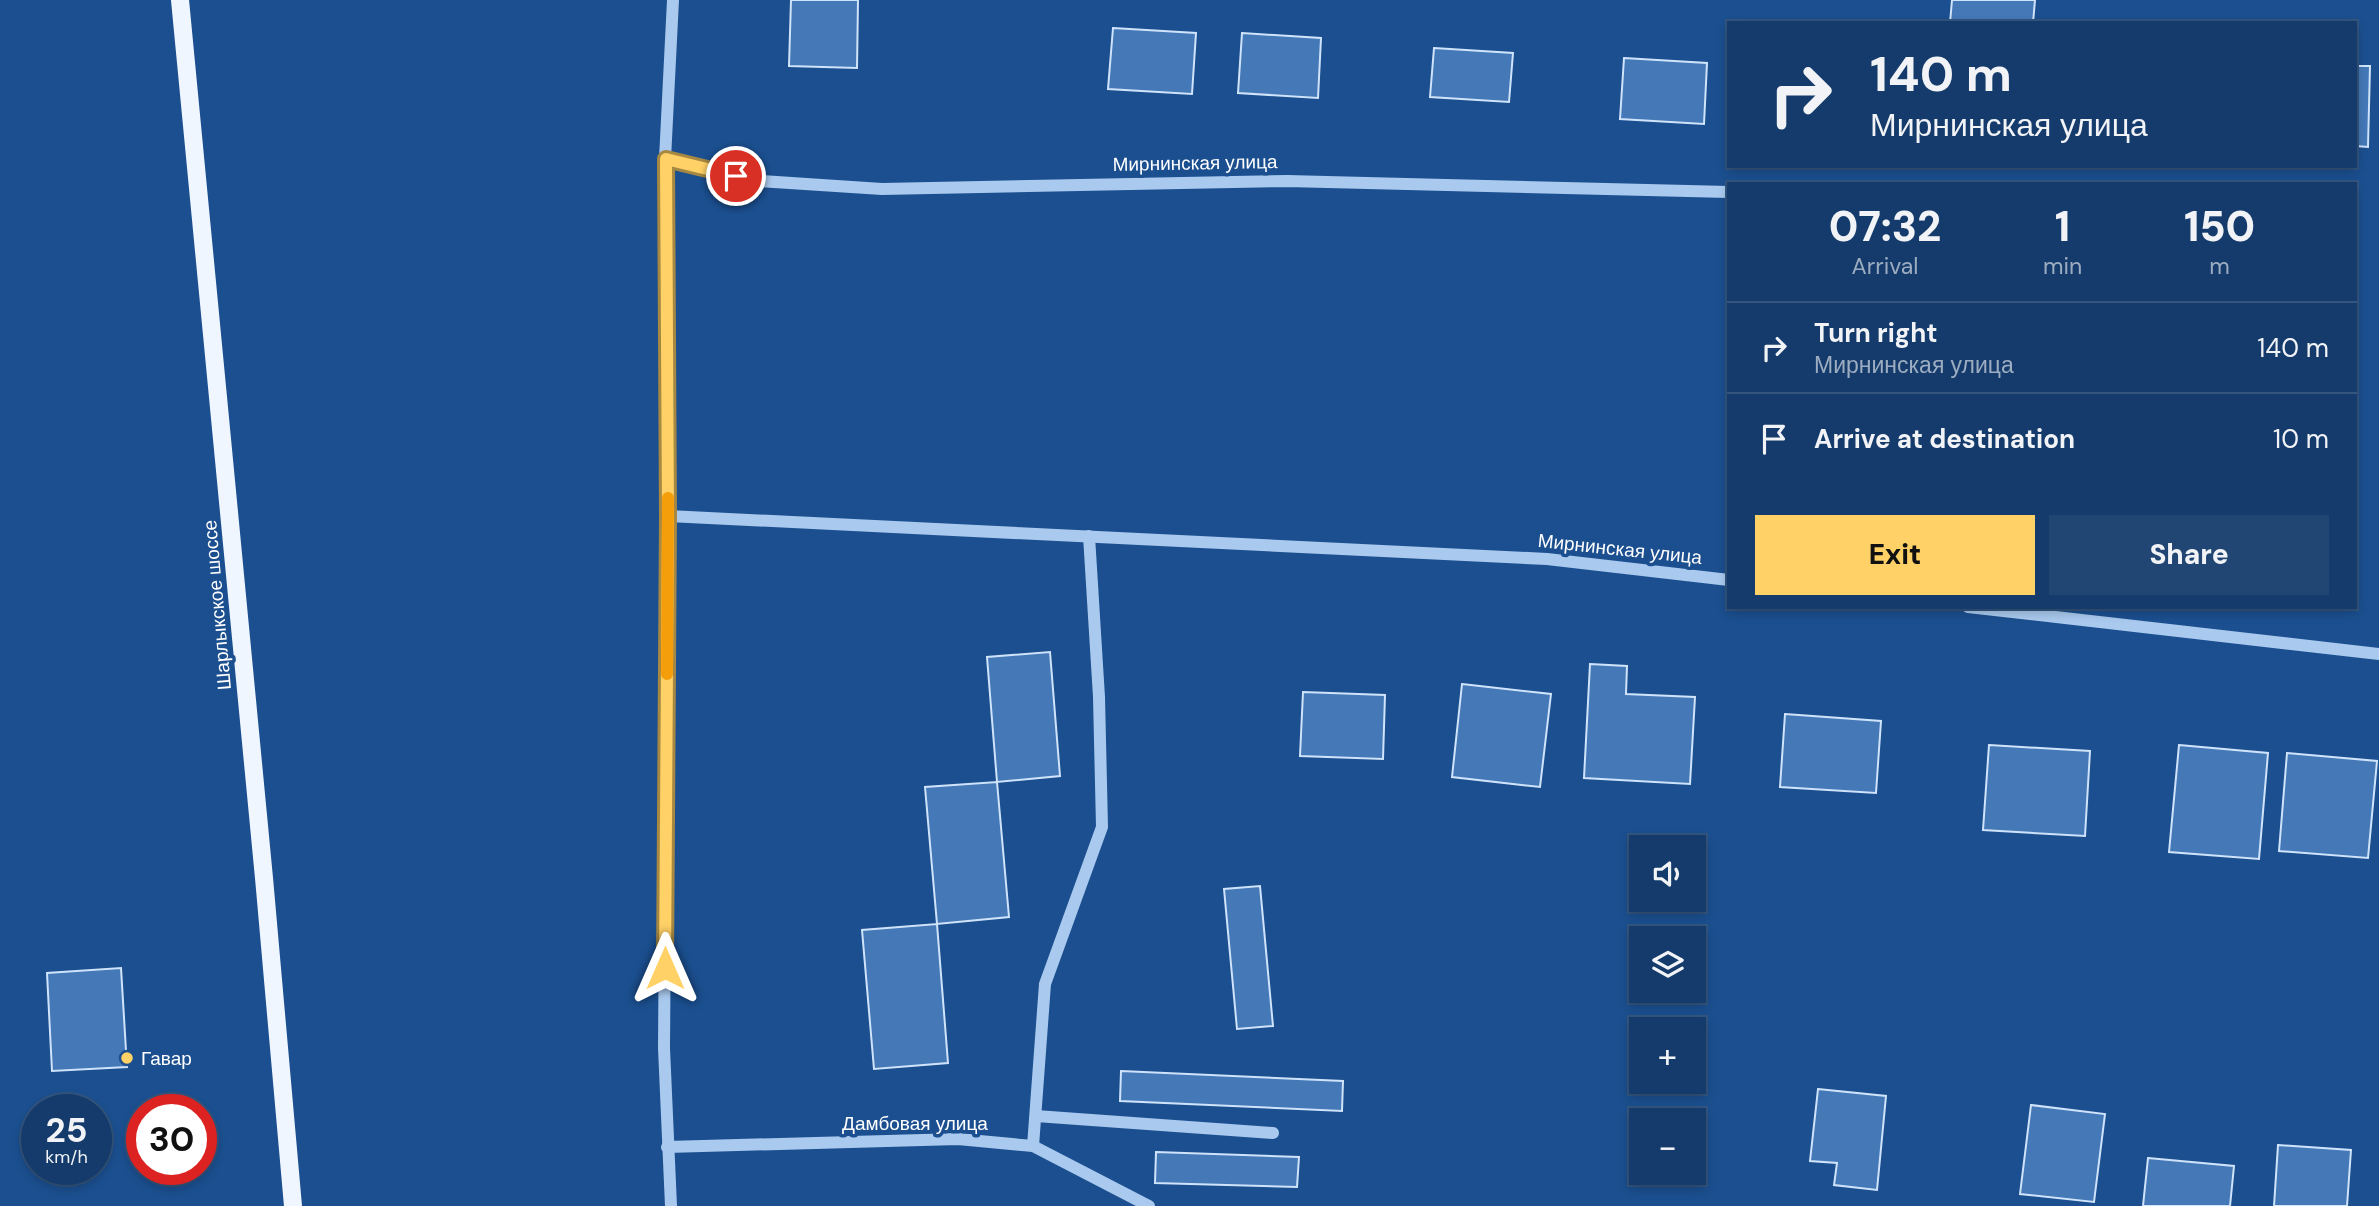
<!DOCTYPE html>
<html lang="en">
<head>
<meta charset="utf-8">
<style>
  :root { --surface:#143b6b; --page:#214673; --text:#f1f3f6; --muted:#9dadc1; --line:#33557e; --accent:#ffd166 }
  body { margin:0; font-family:"DM Sans",sans-serif; background:var(--page); color:var(--text); height:100vh; display:flex; flex-direction:column; font-size:26px; white-space:nowrap }
  * { box-sizing:border-box; margin:0 }
  p { font-size:23px; color:var(--muted) }
  .icon { flex:none; width:38px; height:38px; fill:none; stroke:currentColor; stroke-width:2; stroke-linecap:round; stroke-linejoin:round }
  .map { position:relative; flex:1; overflow:hidden }
  .details { position:absolute; left:1727px; top:182px; width:630px; height:427px; display:flex; flex-direction:column; background:var(--surface); border-radius:0px; box-shadow:0 4px 10px #0003,0 0 0 2px var(--line) }
  .details>* { flex:none }
  .banner { position:absolute; left:1727px; top:21px; width:630px; height:147px; border-radius:0px; box-shadow:0 4px 10px #0003,0 0 0 2px var(--line); background:#143b6b; color:var(--text); overflow:hidden }
  .buttons { position:absolute; left:1629px; top:835px; display:grid; gap:14px }
  .buttons a { display:grid; place-items:center; width:77px; height:77px; border-radius:0px; background:var(--surface); box-shadow:0 4px 10px #0003,0 0 0 2px var(--line); font-size:35px }
  .speed { position:absolute; left:21px; top:1094px; display:flex; gap:14px; font-size:35px; font-weight:700; text-align:center }
  .speed>* { display:grid; place-content:center; width:91px; height:91px; border-radius:50%; background:var(--surface); box-shadow:0 4px 10px #0003,0 0 0 2px var(--line); line-height:1 }
  .speed small { font-size:18px; font-weight:400 }
  .speed .limit { border:10px solid #d22; background:#fff; color:#111 }
  .pin { position:absolute; display:grid; place-items:center; width:60px; height:60px; color:#fff; margin:-30px; border:4px solid #fff; border-radius:50%; box-shadow:0 2px 7px #0007 }
  .me { position:absolute; width:77px; margin:-38px; rotate:0deg; stroke-linejoin:round; filter:drop-shadow(0 0 5px #0008) }
  .turn { display:flex; align-items:center; gap:24px; height:147px; padding:0 28px; font-size:32px }
  .turn .icon { width:91px; height:91px; stroke-width:2.5 }
  .turn b { display:block; font-size:49px; line-height:60px }
  .eta { display:flex; justify-content:space-evenly; align-items:center; height:119px; text-align:center }
  .eta b { font-size:42px; font-weight:800; line-height:49px }
  .cta { display:flex; gap:14px; margin-top:auto; padding:14px 28px }
  .cta a { flex:1; height:80px; border-radius:0px; background:var(--accent); color:#111; font-size:28px; font-weight:800; line-height:80px; text-align:center }
  .cta a+a { background:var(--page); color:var(--text) }
  ul { padding:0; list-style:none }
  li { display:flex; align-items:center; gap:21px; height:91px; padding:0 28px; border-top:2px solid var(--line) }
  li div { flex:1 }
  li b { display:block; font-size:26px }
  li em { font-style:normal }
  .map>svg:first-child { display:block }
</style>
</head>
<body>
<div class="map">
<svg width="2379" height="1206" viewBox="0 0 2379 1206">
  <rect width="100%" height="100%" fill="#1b4f8f"/>
  <g fill="#4478b7" stroke="#cfe3fa" stroke-width="2">
    <path d="M791,0H858L857,68L789,66Z"/>
    <path d="M1952,0H2035L2033,23H1950Z"/>
    <path d="M1113,28L1196,33L1192,94L1108,89Z"/>
    <path d="M1242,33L1321,38L1318,98L1238,93Z"/>
    <path d="M1434,48L1513,53L1509,102L1430,97Z"/>
    <path d="M1624,58L1707,63L1704,124L1620,119Z"/>
    <path d="M2356,66H2370L2368,147L2356,146Z"/>
    <path d="M1050,652L1060,776L997,782L987,657Z"/>
    <path d="M1590,664L1627,666L1626,694L1695,697L1690,784L1584,778Z"/>
    <path d="M1462,684L1551,694L1540,787L1452,777Z"/>
    <path d="M1303,692L1385,695L1383,759L1300,756Z"/>
    <path d="M1785,714L1881,721L1876,793L1780,787Z"/>
    <path d="M1989,745L2090,751L2085,836L1983,830Z"/>
    <path d="M2179,745L2268,753L2259,859L2169,852Z"/>
    <path d="M2287,753L2377,761L2368,858L2279,851Z"/>
    <path d="M997,782L1009,917L937,924L925,787Z"/>
    <path d="M1260,886L1273,1026L1237,1029L1224,889Z"/>
    <path d="M937,924L948,1063L874,1069L862,930Z"/>
    <path d="M121,968L127,1067L52,1071L47,973Z"/>
    <path d="M1121,1071L1343,1081L1342,1111L1120,1101Z"/>
    <path d="M1818,1089L1886,1096L1877,1190L1834,1185L1837,1163L1810,1161Z"/>
    <path d="M2031,1105L2105,1114L2094,1202L2020,1194Z"/>
    <path d="M2278,1145L2351,1150L2347,1206H2274Z"/>
    <path d="M1156,1152L1299,1157L1297,1187L1155,1183Z"/>
    <path d="M2148,1158L2234,1166L2230,1206H2143Z"/>
  </g>
  <g fill="none" stroke-linecap="round" stroke-linejoin="round">
    <g stroke="#a9c9ee" stroke-width="12">
      <path d="M665,159L760,181L882,189L1287,181L1729,192"/>
      <path d="M668,516L1547,559L1729,580"/>
      <path d="M1968,607L2379,654"/>
      <path d="M1036,1116L1273,1133"/>
      <path d="M1033,1146L1045,984L1102,827L1099,697L1089,536"/>
      <path d="M667,1147L958,1139L1033,1146L1149,1206"/>
      <path d="M671,1206L664,1048L668,516L665,159L673,0"/>
    </g>
    <path stroke="#f0f6ff" stroke-width="18" d="M180,0L264,878L293,1206"/>
  </g>
  <g fill="none" stroke-linecap="round" stroke-linejoin="round">
    <g stroke="#a68842" stroke-width="18">
      <path id="route" d="M665,968L668,516L666,159L736,176"/>
    </g>
    <use href="#route" stroke="#ffd166" stroke-width="12"/>
    <path stroke="#f59e0b" stroke-width="12" d="M667,674L668,498"/>
  </g>
  <circle fill="#ffd166" stroke="#1b4f8f" stroke-width="2.5" cx="127" cy="1058" r="7"/>
  <g text-anchor="middle" dominant-baseline="central" stroke-width="7" stroke-linejoin="round" paint-order="stroke">
    <g font-size="19" fill="#fff" stroke="#1b4f8f">
      <text transform="translate(1195 163) rotate(-1)">Мирнинская улица</text>
      <text transform="translate(1620 549) rotate(6)">Мирнинская улица</text>
      <text transform="translate(217 605) rotate(-95)">Шарлыкское шоссе</text>
      <text x="915" y="1123">Дамбовая улица</text>
    </g>
    <g font-size="19" fill="#fff" stroke="#1b4f8f" text-anchor="start">
      <text x="141" y="1058">Гавар</text>
    </g>
  </g>
</svg>
<div class="buttons">
<a><svg class="icon" aria-label="sound" viewBox="0 0 24 24"><path d="M4 9h4l5-4v14l-5-4H4zM17 9q2 3 0 6"/></svg></a>
<a><svg class="icon" aria-label="layers" viewBox="0 0 24 24"><path d="M12 4l9 5-9 5-9-5zM3 14l9 5 9-5"/></svg></a>
<a>+</a>
<a>−</a>
</div>
<div class="speed"><div>25<small>km/h</small></div><div class="limit">30</div></div>
<div class="pin" style="left:736px;top:176px;background:#d93025"><svg class="icon" aria-label="arrive" viewBox="0 0 24 24"><path d="M6 21V4h12l-3 4 3 4H6"/></svg></div>
<svg class="me" style="left:665px;top:968px" viewBox="-20 -20 40 40"><path d="M0-17L14 15 0 8-14 15z" fill="#ffd166" stroke="#fff" stroke-width="4"/></svg>
<div class="banner">
<div class="turn"><svg class="icon" aria-label="right" viewBox="0 0 24 24"><path d="M7 20v-9h11M14 6l5 5-5 5"/></svg><div><b>140 m</b>Мирнинская улица</div></div>
</div>
<section class="details">
<div class="eta">
<div><b>07:32</b><p>Arrival</p></div>
<div><b>1</b><p>min</p></div>
<div><b>150</b><p>m</p></div>
</div>
<ul>
<li><svg class="icon" aria-label="right" viewBox="0 0 24 24"><path d="M7 20v-9h11M14 6l5 5-5 5"/></svg><div><b>Turn right</b><p>Мирнинская улица</p></div><em>140 m</em></li>
<li><svg class="icon" aria-label="arrive" viewBox="0 0 24 24"><path d="M6 21V4h12l-3 4 3 4H6"/></svg><div><b>Arrive at destination</b></div><em>10 m</em></li>
</ul>
<div class="cta"><a>Exit</a><a>Share</a></div>
</section>
</div>
</body>
</html>
